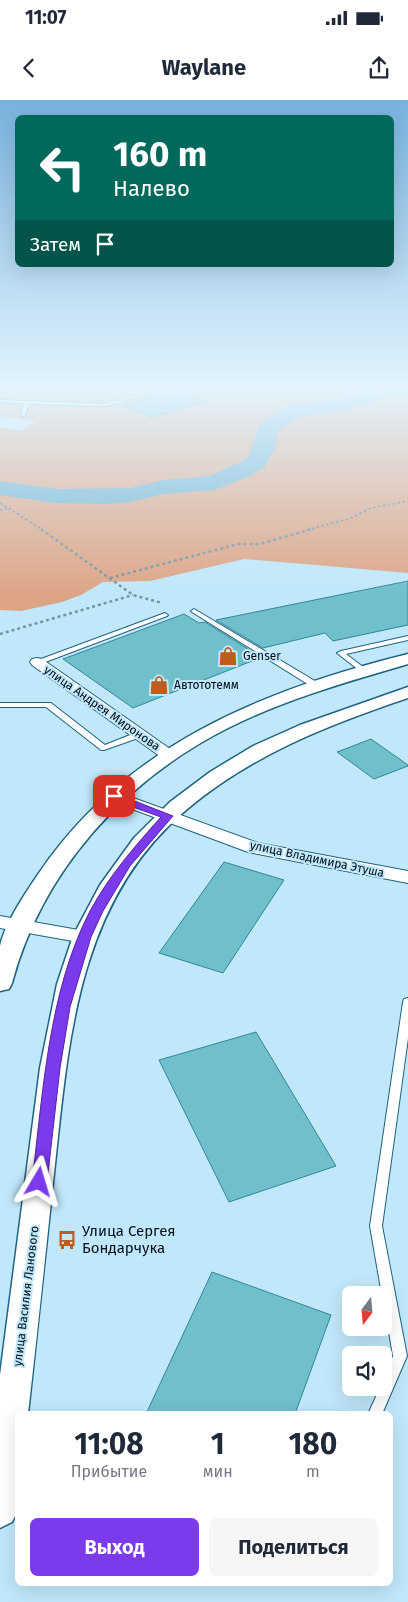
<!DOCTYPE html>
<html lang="ru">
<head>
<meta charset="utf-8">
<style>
  :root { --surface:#fff; --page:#f6f6f7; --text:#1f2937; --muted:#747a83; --accent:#7c3aed }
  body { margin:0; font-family:"Fira Sans",sans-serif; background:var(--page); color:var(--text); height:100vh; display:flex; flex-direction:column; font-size:19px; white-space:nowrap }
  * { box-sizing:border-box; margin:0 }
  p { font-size:16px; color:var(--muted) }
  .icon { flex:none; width:28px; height:28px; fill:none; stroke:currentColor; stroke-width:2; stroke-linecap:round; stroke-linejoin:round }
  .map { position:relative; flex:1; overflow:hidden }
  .panel { position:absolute; left:15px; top:1311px; width:378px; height:175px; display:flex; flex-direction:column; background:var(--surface); border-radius:8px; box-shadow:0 5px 20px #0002 }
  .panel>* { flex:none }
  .top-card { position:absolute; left:15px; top:15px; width:379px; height:152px; border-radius:8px; box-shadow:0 5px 20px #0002; background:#00695c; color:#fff; overflow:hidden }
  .needle { width:32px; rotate:196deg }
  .fabs { position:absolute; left:342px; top:1186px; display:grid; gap:10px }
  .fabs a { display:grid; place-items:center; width:50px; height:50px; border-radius:8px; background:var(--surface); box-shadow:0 5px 20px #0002; font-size:25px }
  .pin { position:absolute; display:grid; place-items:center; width:42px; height:42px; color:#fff; margin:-21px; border-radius:10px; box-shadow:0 2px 8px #0006 }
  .me { position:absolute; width:55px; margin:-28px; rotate:7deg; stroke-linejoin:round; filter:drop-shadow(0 0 4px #0008) }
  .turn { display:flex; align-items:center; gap:18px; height:105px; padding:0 15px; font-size:22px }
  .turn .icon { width:65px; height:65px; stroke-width:2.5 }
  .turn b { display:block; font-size:35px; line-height:42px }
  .then { display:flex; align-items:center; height:48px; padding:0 15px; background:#0003; gap:10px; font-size:19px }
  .eta { display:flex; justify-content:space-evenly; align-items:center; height:85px; text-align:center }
  .eta b { font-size:30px; font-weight:700; line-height:35px }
  .action { display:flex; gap:10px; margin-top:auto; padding:10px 15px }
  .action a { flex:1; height:58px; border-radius:8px; background:var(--accent); color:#fff; font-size:20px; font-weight:700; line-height:58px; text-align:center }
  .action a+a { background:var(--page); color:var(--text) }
  .status { display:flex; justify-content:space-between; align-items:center; height:35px; padding:0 25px; background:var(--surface); direction:ltr }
  .status svg { height:14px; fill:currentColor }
  header { display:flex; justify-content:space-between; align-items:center; height:65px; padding:0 15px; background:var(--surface); font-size:22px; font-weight:700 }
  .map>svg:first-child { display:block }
</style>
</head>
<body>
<div class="status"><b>11:07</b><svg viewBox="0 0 49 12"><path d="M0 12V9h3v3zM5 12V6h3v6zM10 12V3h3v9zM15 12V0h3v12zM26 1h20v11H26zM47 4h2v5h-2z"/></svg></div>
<header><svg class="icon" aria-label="back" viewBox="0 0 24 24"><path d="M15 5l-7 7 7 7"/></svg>Waylane<svg class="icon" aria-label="share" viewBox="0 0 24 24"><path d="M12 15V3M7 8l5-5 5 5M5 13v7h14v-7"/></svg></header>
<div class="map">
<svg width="408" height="1502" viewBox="0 0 408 1502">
  <rect width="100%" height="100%" fill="#c0e7fa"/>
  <path fill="#dda485" d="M31,287H408V473L244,459L150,481L103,482L81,495L62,502L21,511L0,510V327L21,331L35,322L0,316V292Z"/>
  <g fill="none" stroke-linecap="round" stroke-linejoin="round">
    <path fill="#6eafce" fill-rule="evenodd" d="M377,287H408V297H387L342,311L299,317L278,331L275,347L265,367L250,376L214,390L163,394L131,402L107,404L56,403L0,395V381L56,389L131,388L163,380L210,376L248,358L260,323L286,307L339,299Z"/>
  </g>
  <g fill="#6fbfcd" stroke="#348794">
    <path d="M176,290L204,302L151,317L123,305Z"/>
    <path d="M408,481V525L333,541L325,533L263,548L216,520Z"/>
    <path d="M184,514L199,523L205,522L251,551L246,552L257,559L133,608L63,559Z"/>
    <path d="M371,639L408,665V666L374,679L337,652Z"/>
    <path d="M224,762L284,780L223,873L159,853Z"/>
    <path d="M256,932L336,1066L229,1102L159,960Z"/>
    <path d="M212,1172L331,1215L295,1314H146Z"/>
  </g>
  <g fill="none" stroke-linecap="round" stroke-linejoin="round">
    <g stroke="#1e6380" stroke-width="2">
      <g id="service">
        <path d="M165,287H172L106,306L29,304L25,315L23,316L21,315L24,303L0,302V300L106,304Z"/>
        <path d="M194,509L320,584L321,586L320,588H314L192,512L191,511Z"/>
        <path d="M165,513L168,515L167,516L40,564H34L33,562Z"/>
        <path d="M408,536V540L346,554L367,570V574H364L337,553L341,551Z"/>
        <path d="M0,603H51L105,645L135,633H138L142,635L141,637L104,650H101L46,607H0Z"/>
        <path d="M408,898V938L382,1126L407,1256L382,1314H368L380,1288H384V1278L393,1256L384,1202V1195H382L370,1126L403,902L404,899Z"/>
      </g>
    </g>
    <g stroke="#1e6380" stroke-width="2">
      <g id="minor">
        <path d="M37,558L42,559L173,651L175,654L173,657H161L32,565L30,562L32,559Z"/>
        <path d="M114,691L258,743L408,771V783L248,752L108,700L106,696L108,692Z"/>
        <path d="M0,816L84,831L91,833L94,837L91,841L84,843L0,828Z"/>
      </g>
    </g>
    <g stroke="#1e6380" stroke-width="3">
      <g id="tertiary">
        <path d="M408,554V564C346,582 283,600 226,629C124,681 42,771 12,883L9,889L0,891C0,877 0,860 0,846C5,823 26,792 39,773C126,645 263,590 408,554Z"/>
        <path d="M408,587V598C328,625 251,655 186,710C74,804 68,949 53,1083C45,1160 37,1237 28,1314H18V1410L12,1422L0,1428V1275L40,968L57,884L73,836L100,785L134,738L170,702L210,672L253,646L300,625Z"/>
      </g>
    </g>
    <g stroke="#7694a4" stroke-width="2" stroke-dasharray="2.5 2.5" stroke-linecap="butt">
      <path d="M0,403L43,430"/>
      <path d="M0,410L8,408"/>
      <path d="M307,430L351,418L371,408L408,401"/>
    </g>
    <g stroke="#7694a4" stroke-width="2.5" stroke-dasharray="3 3" stroke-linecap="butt">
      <path d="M41,429L133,495L162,503"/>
      <path d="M110,478L238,444H260L312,429"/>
      <path d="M0,534L133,495"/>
    </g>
    <use href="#service" fill="#fff" fill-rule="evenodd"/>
    <use href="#minor" fill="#fff" fill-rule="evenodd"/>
    <use href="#tertiary" fill="#fff" fill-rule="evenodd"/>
  </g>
  <linearGradient id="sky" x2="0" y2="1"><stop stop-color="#77b2de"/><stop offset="0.58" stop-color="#e3f4fd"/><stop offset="1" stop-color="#e3f4fd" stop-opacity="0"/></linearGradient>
  <rect width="408" height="497" fill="url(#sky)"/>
  <path fill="#7c3aed" stroke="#51269a" d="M114,693L173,716L130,766L103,811L91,837L70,907L60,968L47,1082L45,1087L39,1089L34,1087L32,1082C43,994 48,892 90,811C109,776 134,747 161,717L110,699L109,696Z"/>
  <defs>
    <g id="shop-bare" transform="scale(1.5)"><path d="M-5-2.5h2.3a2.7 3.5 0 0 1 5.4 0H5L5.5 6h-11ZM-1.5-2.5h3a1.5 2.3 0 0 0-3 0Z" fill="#bf5e1c" stroke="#c0e7fa" stroke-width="2.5" paint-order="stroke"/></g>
    <g id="bus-bare" transform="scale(1.5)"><path d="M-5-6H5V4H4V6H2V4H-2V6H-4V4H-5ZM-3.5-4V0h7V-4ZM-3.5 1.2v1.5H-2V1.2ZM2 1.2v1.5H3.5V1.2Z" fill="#bf5e1c" stroke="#c0e7fa" stroke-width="2.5" paint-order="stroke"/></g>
  </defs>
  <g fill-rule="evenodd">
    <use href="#shop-bare" x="228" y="556"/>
    <use href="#shop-bare" x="159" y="585"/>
    <use href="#bus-bare" x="67" y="1140"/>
  </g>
  <g text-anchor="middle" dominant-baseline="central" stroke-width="4" stroke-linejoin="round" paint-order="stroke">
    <g font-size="12" fill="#00101b" stroke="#c0e7fa" text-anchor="start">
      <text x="243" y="556">Genser</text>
      <text x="174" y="585">Автототемм</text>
    </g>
    <g font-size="12" fill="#00101b" stroke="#c0e7fa">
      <text transform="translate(102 608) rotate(35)">улица Андрея Миронова</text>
      <text transform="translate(317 759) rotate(12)">улица Владимира Этуша</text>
      <text transform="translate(26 1196) rotate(-83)">улица Василия Ланового</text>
    </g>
    <g font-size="15" fill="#00101b" stroke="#c0e7fa" text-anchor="start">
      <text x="82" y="1131">Улица Сергея<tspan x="82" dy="17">Бондарчука</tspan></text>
    </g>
  </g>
</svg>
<div class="fabs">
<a><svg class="needle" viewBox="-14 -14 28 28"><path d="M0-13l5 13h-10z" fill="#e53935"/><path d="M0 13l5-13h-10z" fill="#747a83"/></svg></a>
<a><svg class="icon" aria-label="sound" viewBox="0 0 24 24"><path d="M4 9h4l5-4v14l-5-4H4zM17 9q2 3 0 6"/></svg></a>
</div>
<div class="pin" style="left:114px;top:696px;background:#d93025"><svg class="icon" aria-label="arrive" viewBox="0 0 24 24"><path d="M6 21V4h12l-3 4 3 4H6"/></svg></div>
<svg class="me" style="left:39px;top:1082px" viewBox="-20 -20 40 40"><path d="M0-17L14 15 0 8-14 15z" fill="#7c3aed" stroke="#fff" stroke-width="4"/></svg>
<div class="top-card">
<div class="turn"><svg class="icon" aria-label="left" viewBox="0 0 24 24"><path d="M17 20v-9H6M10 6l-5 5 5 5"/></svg><div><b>160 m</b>Налево</div></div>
<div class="then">Затем<svg class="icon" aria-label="arrive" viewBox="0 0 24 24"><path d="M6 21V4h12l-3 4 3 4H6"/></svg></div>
</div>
<section class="panel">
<div class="eta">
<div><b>11:08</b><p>Прибытие</p></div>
<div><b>1</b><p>мин</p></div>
<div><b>180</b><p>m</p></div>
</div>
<div class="action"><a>Выход</a><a>Поделиться</a></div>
</section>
</div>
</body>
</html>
